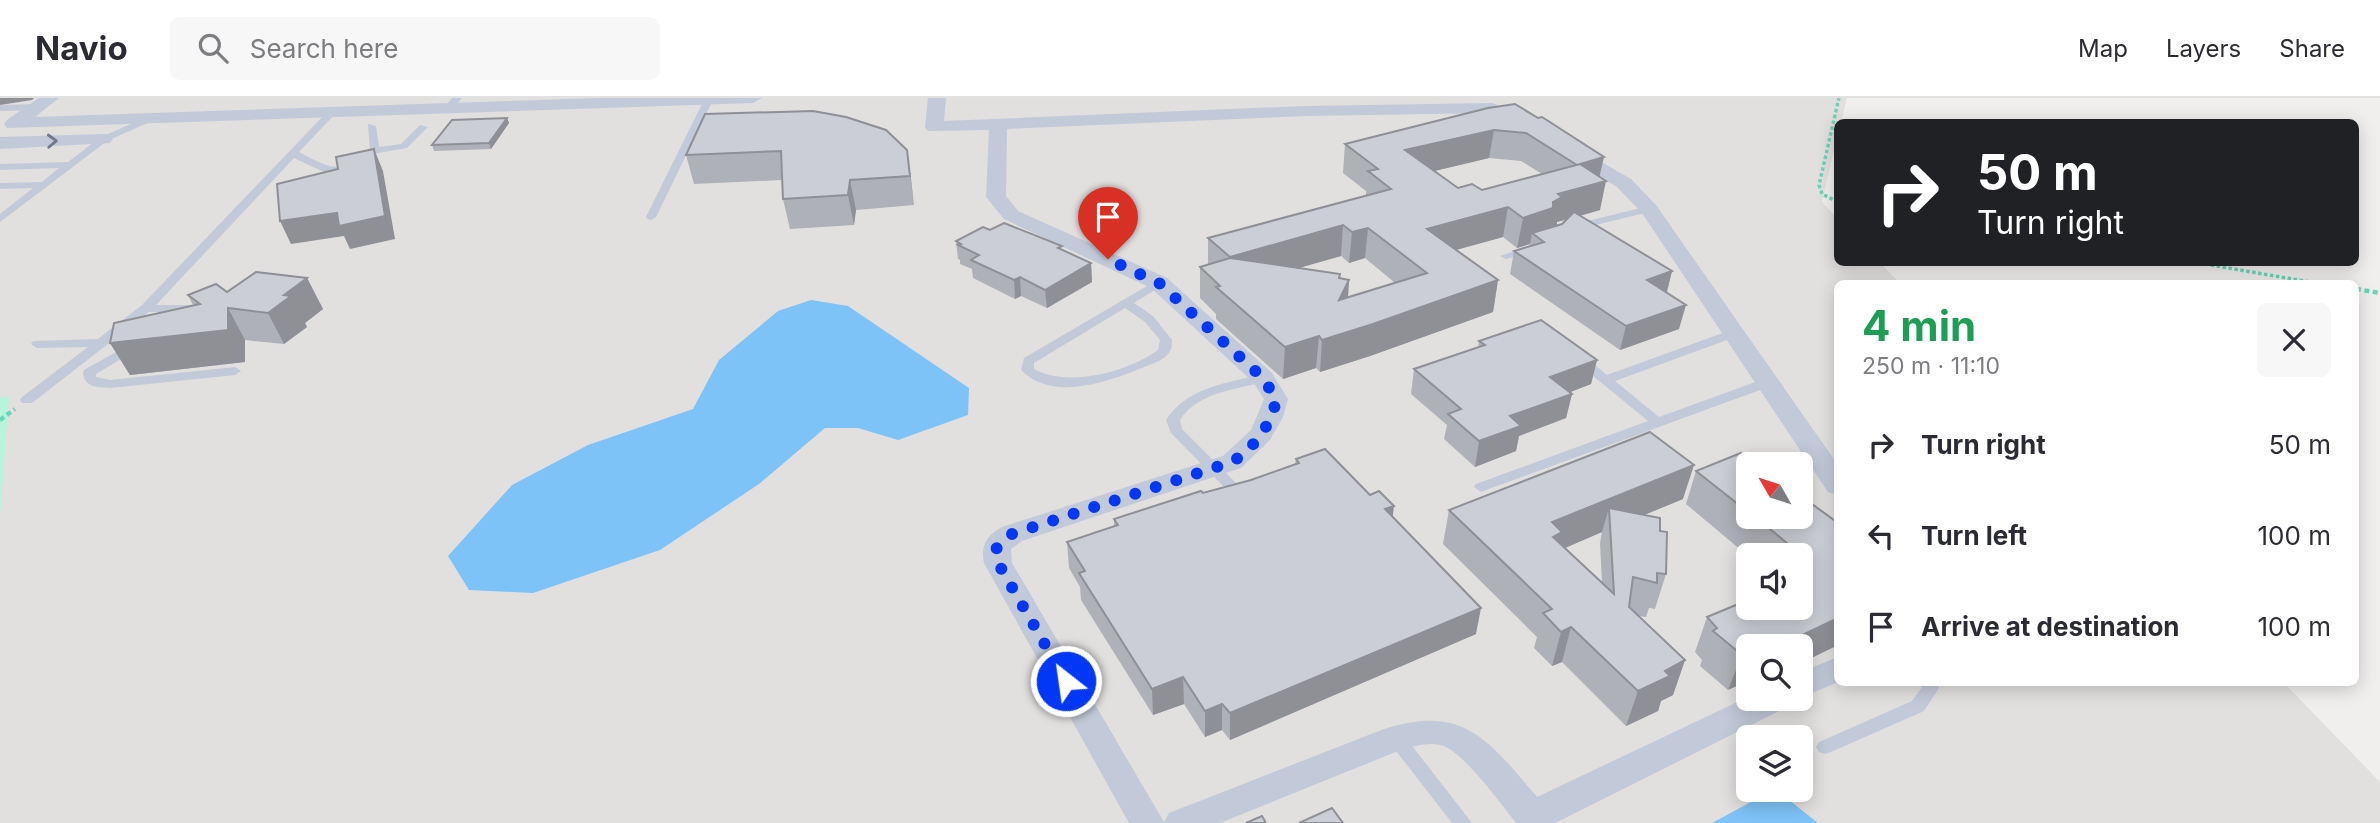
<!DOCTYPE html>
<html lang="en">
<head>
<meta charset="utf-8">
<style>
  :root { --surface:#fff; --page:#f7f7f7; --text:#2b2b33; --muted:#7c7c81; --line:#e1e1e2 }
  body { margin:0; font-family:Inter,sans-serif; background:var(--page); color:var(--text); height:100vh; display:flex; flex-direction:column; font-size:26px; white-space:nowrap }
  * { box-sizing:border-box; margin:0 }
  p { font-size:23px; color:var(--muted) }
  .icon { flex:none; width:38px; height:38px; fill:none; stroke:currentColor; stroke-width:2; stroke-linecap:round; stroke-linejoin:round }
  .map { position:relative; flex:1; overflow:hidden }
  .sheet { position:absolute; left:1834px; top:182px; width:525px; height:406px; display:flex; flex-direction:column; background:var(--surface); border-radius:10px; box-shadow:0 4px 18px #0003 }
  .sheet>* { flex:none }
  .hud { position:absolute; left:1834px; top:21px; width:525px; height:147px; border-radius:10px; box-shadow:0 4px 18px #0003; background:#202124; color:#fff; overflow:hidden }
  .needle { width:46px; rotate:309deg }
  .tools { position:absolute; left:1736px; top:354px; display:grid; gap:14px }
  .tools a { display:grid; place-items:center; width:77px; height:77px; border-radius:10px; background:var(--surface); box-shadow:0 4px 18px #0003; font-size:35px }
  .pin { position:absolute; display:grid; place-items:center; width:60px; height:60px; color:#fff; margin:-72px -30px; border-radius:50% 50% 50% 0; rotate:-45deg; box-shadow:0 0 7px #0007 }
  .pin .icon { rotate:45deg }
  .me { position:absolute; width:77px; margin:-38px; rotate:330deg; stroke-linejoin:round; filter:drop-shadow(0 0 5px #0008) }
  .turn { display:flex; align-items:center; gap:24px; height:147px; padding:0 28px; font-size:32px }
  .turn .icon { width:91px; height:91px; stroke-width:2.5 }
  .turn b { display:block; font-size:49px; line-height:60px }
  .round { display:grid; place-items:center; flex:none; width:74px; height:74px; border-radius:10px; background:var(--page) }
  .headline { display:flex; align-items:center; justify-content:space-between; height:119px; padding:0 28px }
  h1 { font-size:42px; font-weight:700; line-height:52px; color:#1e9e55 }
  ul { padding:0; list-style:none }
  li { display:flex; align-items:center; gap:21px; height:91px; padding:0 28px }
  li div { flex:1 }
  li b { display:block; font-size:26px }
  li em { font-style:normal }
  header { display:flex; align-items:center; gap:42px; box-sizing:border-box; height:98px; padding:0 35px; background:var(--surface); border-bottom:2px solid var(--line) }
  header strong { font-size:33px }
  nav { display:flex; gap:38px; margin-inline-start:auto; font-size:24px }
  .search { width:490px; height:63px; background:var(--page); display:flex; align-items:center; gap:18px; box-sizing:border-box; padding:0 24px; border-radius:10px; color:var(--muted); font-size:26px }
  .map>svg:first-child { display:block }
</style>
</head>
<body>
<header>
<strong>Navio</strong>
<div class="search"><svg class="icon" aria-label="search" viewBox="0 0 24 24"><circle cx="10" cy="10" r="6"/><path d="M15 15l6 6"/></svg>Search here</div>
<nav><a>Map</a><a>Layers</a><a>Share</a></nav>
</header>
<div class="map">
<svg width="2380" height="725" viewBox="0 0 2380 725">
  <rect width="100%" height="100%" fill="#f1eeee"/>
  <path fill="#e2dfdf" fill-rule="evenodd" d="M0,0H1847L1841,24H1838L1837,39L1822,104L1837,120L1838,164L1880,165L1900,185L1838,186V584L2284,585L2380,684V725H0ZM1748,366H1801V418H1748ZM1748,457H1801V509H1748ZM1748,548H1801V600H1748ZM1748,639H1801V691H1748Z"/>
  <path fill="#b6f4dc" d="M0,299H9L0,418Z"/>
  <g fill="#7ec3f7">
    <path d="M811,202L848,208L969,290L968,317L898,342L858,330H825L759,386L660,452L533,495L469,492L448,458L512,387L588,347L693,311L719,262L778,213Z"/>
    <path d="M1775,691L1818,725H1712Z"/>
  </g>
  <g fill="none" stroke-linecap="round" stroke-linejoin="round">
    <g stroke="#6ad6b9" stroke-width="3.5" stroke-dasharray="3.5 2.5" stroke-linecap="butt">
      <path d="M1838,104L1822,96L1819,87L1839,0"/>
      <path d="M2193,164L2322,186"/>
    </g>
    <g stroke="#6ad6b9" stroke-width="4.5" stroke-dasharray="5 3.5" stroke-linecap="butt">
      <path d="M2356,191L2380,195"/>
      <path d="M0,322L15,311"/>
    </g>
    <g fill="#c2c9d8" fill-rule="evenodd">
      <path d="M452,0H462L451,13H445L443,11Z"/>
      <path d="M705,0L713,2L656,119L651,122L647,121L646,119Z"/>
      <path d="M0,7L38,6L43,9L38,12L0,13Z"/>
      <path d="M328,13L336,15L299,54C329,70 342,78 370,52L368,26L376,28L379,49L401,46L420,27L428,29L407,50L378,55L359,71L335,76L326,75L294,60L156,207H194L198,208L200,211L198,214H149L32,305H22L20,302L22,299L88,249L37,250L31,246L33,243L98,241L142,207Z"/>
      <path d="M149,18L152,19V23L107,43L0,124V116L33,90L0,91V85L42,84L59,70L0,72V66L68,64L101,39Z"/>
      <path d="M1649,108L1654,111L1653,113L1575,132L1570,129L1571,127Z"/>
      <path d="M1531,148L1535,149V153L1506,161L1500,158Z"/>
      <path d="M1159,181L1165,185L1163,187L1134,205L1153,218L1172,242C1172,246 1172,250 1170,253C1166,262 1151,266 1142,270C1107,284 1052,304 1021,272L1024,260ZM1125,210L1145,224L1160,242L1158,252C1128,274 1067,290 1034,271V265Z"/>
      <path d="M1731,232L1737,236L1735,239L1615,283L1659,319L1761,282H1771L1772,285L1771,288L1486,392L1481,394L1474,389L1476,386L1648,323L1576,264L1574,261L1576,258H1584L1607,277Z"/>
      <path d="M132,245L136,246L138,249L136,252L96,276V279L110,282L235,269L241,273L235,277L110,290C98,289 85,290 83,275L84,272Z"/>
      <path d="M1263,276L1268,277L1269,280L1268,283C1238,291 1197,294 1180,322L1182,331L1245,394L1247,397L1245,400H1235L1171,335L1166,322C1187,289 1228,285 1263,276Z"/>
      <path d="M1921,584H1938L1939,590L1924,613L1831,654L1825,656L1819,654L1816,649L1819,644L1912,603L1922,589Z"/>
      <path d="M1396,633L1402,635L1472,725H1452L1390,645L1387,640L1390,635Z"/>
    </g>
    <g fill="#c2c9d8" fill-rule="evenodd">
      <path d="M39,0H59L35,19L598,0H762L753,5L7,30L4,26L8,21Z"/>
      <path d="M928,0H946L944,23L1305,8L1493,5L1502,10L1493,15L1305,18L1007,31L1006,98L1018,113L1167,180L1272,275L1288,301L1283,319L1270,342L1241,370L1022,443L1011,451L1012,465L1164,724L1169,715L1384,631C1464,605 1489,643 1537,699L1748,599L1792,600L1787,609L1555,725H1516C1501,706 1463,653 1441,647C1429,644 1414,648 1403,651L1220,725H1129L984,465C980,448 987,437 1002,429L1223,358L1251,332L1264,301L1253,284L1151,190L1004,121L986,99L989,32L928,33L925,29Z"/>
      <path d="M104,36L110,37L113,41L110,45L0,51V39Z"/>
      <path d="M1572,47L1631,81L1656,107L1838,367V397L1828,394L1642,115L1617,89L1565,57L1563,53Z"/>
      <path d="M1838,559V584L1801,600V574Z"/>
    </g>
  </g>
  <g fill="#afb1b8" fill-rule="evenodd">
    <path d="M1488,10L1599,78L1600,112L1580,118L1672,173L1667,194L1679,231L1620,252L1510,176L1514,153L1529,149L1530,146L1517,150L1503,139L1456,152L1498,182L1493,214L1370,258L1320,274L1316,270L1283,281L1216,221V216L1200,200V169L1208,166V140L1366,97V93L1343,75L1345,46ZM1489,60L1521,63L1542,76L1482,92L1458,90L1434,73ZM1567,121L1562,126L1557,127V124ZM1341,158L1349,165L1365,160L1395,185L1348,199L1349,182L1340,180V176L1298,170Z"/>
    <path d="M705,16L907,52L914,107L856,112L854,127L790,131L783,101L782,82L694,86L686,57Z"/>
    <path d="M507,20L509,25L491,51L434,53L432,47Z"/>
    <path d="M990,132L1062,152L1091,165L1092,184L1047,210L1021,198L1015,201L973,180L972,171L960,166V162L958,161L956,143Z"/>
    <path d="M307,180L323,211L305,225L307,229L284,246L245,242V264L130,277L110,245L193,207L188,197L227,194Z"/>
    <path d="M1479,243L1597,262L1591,286L1570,294L1572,296L1566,320L1519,338L1516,353L1475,369L1444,341L1447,327L1411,296L1414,271L1478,250Z"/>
    <path d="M1296,361L1393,419L1476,536L1230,642L1222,632L1205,639L1184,606L1153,617L1081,502L1080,489L1069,470L1067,444L1114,428V421L1251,382L1295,366Z"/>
    <path d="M1748,366V418H1801L1838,425V547L1801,565V548H1748L1728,592L1700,568L1702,562L1695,554L1707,519L1801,509V457H1748V458L1686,406L1696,373Z"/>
    <path d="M1683,401L1644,417L1660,433L1666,476L1655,511L1649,510L1646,519L1638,518L1685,562L1673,597L1661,603L1658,613L1626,628L1562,564L1552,568L1534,550L1537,539L1443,446L1449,412ZM1602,434L1600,445L1602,484L1565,450Z"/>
  </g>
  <g fill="#8f9096">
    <path d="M0,0H34L32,2L0,7Z"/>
    <path d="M507,20L509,25L491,51L489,45Z"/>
    <path d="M1494,32L1489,60L1401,81L1405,52Z"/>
    <path d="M374,51L383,73L395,141L350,151L344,138L291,146L280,123L337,115Z"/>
    <path d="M907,52L911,81L914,107L910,78Z"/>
    <path d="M1604,59L1598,85L1606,83L1600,112L1557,124V128L1532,135L1530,146L1517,150L1523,120L1553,104L1577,67Z"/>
    <path d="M850,82L856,112L854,127L848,97Z"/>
    <path d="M1508,109L1503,139L1423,161L1427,131Z"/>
    <path d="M1343,127L1341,158L1229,190L1230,159Z"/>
    <path d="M1368,130L1365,160L1349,165L1352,134Z"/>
    <path d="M1091,165L1092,184L1047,210L1045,192Z"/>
    <path d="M1672,173L1666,197L1647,182Z"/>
    <path d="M1020,179L1021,198L1015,201L1014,182Z"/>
    <path d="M307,180L323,211L305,225L307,229L284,246L268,215L284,197Z"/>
    <path d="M1349,182L1347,213L1339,202Z"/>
    <path d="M1498,182L1493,214L1370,258L1320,274L1322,242Z"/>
    <path d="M1686,207L1679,231L1620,252L1626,228Z"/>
    <path d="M228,210L245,242V264L130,277L110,245Z"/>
    <path d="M1319,238L1316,270L1283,281L1285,249Z"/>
    <path d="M1597,262L1591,286L1545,304L1550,279Z"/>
    <path d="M1572,296L1566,320L1519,338L1516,353L1475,369L1479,343L1510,318Z"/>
    <path d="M1694,367L1683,401L1610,431L1609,410L1602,434L1558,453L1554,468L1552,424Z"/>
    <path d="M1394,408L1391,434L1385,411Z"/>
    <path d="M1481,510L1476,536L1230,642V615Z"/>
    <path d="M1838,520V547L1801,565V548H1789L1792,542Z"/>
    <path d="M1571,529L1562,564L1552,568L1561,534Z"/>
    <path d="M1786,537L1781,548H1762Z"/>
    <path d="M1748,554V583L1728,592L1742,557Z"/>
    <path d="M1685,562L1673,597L1661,603L1658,613L1626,628L1638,593L1665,573Z"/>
    <path d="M1183,579L1184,606L1153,617L1152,591Z"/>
    <path d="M1222,606V632L1205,639V613Z"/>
  </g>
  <g fill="#ccced6" stroke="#8f9096" stroke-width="2">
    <path d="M1515,6L1538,20L1542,19L1604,59L1577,67L1526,35L1494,32L1405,52L1458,90L1472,86L1482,92L1580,66L1606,83L1558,96L1562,99L1553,104V110L1523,120L1508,109L1427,131L1498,182L1373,226L1322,242L1319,238L1285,249L1216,189L1220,188L1200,169L1230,160L1340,176L1339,180L1349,182L1339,202L1427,175L1368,130L1352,134L1343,127L1230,159L1208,140L1391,91L1368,73L1378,71L1345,46L1488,10Z"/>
    <path d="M813,13L846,19L886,32L907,52L910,78L850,82L848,97L783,101L781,53L686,57L705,16Z"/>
    <path d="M507,20L489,45L432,47L452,22Z"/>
    <path d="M374,51L385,118L339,128L337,115L280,123L277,86L338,71L336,59Z"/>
    <path d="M1574,114L1672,173L1647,182L1686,207L1626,228L1514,153L1544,144L1532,135L1562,126Z"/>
    <path d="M1004,125L1062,148L1058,150L1091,165L1045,192L1020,179L1014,182L971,162L979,157L958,147L961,146L956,143L983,129L990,132Z"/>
    <path d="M256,174L307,180L284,197L291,198L268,215L228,210V232L110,245L114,225L200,206L188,197L216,186L227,194Z"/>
    <path d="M1541,222L1597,262L1550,279L1572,296L1510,318L1521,328L1479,343L1448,316L1461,311L1414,271L1485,247L1479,243Z"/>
    <path d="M1650,334L1694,367L1552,424L1562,434L1553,439L1614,496L1609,410L1660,420V433L1667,434L1666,476L1657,475V485L1633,479L1629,509L1685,562L1665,573L1670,578L1638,593L1571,529L1561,534L1543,515L1552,511L1449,412Z"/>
    <path d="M1325,351L1370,397L1379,393L1394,408L1385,411L1481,510L1230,615L1222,606L1205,613L1183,579L1152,591L1079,475L1085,473L1067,444L1118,427L1114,421L1201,393L1203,395L1251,382L1299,365L1296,361Z"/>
    <path d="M1741,355L1757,366H1748V414L1696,373Z"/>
    <path d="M1801,398L1838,425V520L1792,542L1786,537L1762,548H1748V554L1742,557L1713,533L1717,530L1707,519L1748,502V509H1801V457H1790L1787,445L1754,418H1801Z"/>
    <path d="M1332,710L1343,725H1299Z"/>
    <path d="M1262,718L1266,725H1246Z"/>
  </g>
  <defs><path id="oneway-chevron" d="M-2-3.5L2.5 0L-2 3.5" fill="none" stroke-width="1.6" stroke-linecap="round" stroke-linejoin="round" transform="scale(1.75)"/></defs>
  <use stroke="#707889" href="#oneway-chevron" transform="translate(52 43) rotate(-2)"/>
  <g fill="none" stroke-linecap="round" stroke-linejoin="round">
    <path stroke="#0337f6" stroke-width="12" stroke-dasharray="0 21.6" d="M1066,583L998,465C993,449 998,443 1012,436L1232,364C1253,351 1273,325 1276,301L1263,280L1159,185L1108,161"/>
  </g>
</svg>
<div class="tools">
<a><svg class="needle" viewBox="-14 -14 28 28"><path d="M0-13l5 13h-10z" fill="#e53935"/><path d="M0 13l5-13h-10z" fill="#7c7c81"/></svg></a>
<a><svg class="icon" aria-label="sound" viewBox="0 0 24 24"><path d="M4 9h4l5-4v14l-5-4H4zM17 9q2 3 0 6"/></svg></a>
<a><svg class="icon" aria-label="search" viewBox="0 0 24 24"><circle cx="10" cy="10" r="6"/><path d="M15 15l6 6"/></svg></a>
<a><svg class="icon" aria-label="layers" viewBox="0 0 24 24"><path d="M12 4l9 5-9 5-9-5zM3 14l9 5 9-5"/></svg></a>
</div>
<div class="pin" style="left:1108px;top:161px;background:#d93025"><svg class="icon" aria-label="arrive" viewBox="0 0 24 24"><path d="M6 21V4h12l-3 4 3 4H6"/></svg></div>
<svg class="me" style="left:1066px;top:583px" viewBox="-20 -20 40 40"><circle r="17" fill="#0337f6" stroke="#fff" stroke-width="3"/><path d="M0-11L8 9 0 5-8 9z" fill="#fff"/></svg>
<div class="hud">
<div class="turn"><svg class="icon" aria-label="right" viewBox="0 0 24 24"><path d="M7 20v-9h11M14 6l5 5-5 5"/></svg><div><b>50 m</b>Turn right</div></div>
</div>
<section class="sheet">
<div class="headline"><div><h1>4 min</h1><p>250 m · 11:10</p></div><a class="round"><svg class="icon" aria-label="close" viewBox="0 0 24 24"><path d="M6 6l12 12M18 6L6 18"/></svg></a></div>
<ul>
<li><svg class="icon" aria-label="right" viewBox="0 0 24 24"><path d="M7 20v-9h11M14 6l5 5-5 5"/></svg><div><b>Turn right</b></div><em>50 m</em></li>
<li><svg class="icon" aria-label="left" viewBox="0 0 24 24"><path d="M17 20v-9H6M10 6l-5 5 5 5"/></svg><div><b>Turn left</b></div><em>100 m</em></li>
<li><svg class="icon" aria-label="arrive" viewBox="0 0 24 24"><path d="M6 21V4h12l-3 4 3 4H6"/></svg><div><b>Arrive at destination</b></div><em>100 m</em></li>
</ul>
</section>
</div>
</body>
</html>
